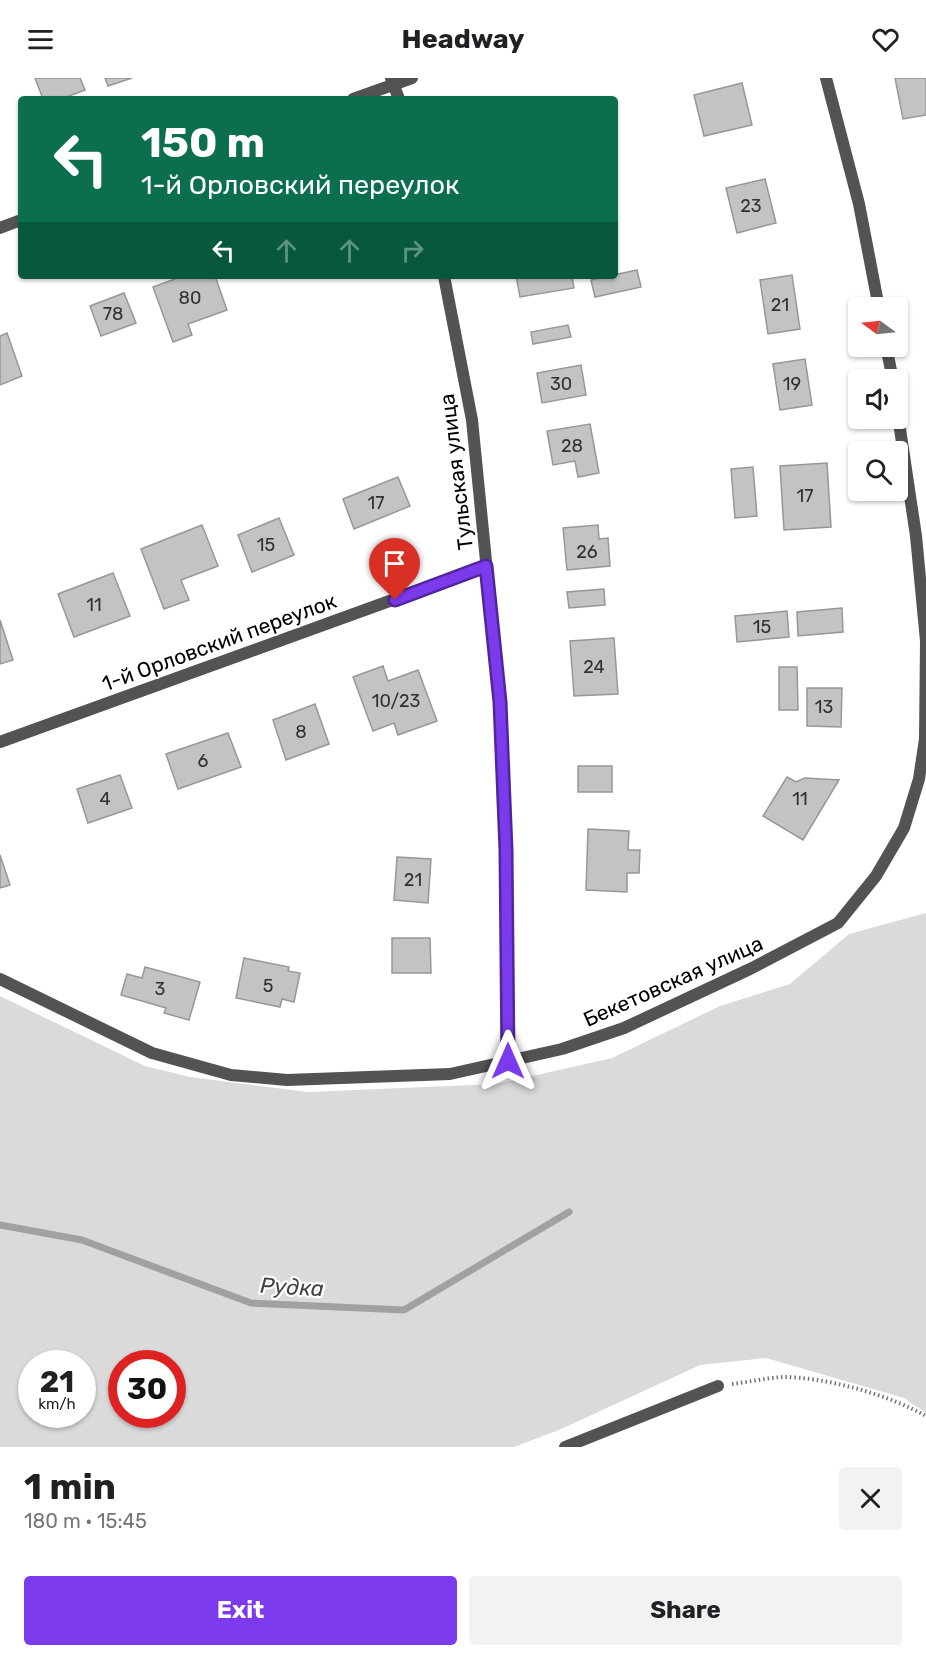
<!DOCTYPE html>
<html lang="en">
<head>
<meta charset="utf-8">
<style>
  :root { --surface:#fff; --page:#f2f2f2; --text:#202124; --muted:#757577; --accent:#7c3aed }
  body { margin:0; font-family:Rubik,sans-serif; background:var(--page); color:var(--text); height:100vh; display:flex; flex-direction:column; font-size:22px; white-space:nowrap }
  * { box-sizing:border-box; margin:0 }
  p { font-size:20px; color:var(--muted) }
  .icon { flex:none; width:33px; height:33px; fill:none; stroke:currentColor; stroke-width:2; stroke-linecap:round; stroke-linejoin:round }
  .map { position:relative; height:1369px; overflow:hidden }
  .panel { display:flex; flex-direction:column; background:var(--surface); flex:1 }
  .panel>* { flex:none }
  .banner { position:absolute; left:18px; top:18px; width:600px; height:183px; border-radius:6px; box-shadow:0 2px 4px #0004; background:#0b6e4f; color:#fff; overflow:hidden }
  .needle { width:39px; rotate:285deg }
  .tools { position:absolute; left:848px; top:219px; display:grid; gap:12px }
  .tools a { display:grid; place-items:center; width:60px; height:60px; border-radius:6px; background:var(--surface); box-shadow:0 2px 4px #0004; font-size:30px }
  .speed { position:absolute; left:18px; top:1272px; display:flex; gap:12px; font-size:30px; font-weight:700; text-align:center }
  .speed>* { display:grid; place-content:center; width:78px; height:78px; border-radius:50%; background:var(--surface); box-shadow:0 2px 4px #0004; line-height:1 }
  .speed small { font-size:15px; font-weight:400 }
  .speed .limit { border:9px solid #d22; background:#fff; color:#111 }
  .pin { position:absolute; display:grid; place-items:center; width:51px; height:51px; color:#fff; margin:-62px -26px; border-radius:50% 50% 50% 0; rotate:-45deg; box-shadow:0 0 6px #0007 }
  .pin .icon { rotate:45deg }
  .me { position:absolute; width:66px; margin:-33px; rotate:0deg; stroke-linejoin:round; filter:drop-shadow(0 0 4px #0008) }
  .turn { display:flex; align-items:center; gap:21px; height:126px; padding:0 24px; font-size:27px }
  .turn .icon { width:78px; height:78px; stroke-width:2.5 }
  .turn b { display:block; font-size:42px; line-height:51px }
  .lanes { display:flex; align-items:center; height:57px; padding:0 24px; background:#0003; justify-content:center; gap:30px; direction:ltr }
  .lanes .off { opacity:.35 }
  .round { display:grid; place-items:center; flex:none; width:63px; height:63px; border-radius:6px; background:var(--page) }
  .overview { display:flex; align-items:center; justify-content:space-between; height:102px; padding:0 24px }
  h1 { font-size:36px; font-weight:700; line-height:45px }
  .button { display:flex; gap:12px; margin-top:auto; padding:12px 24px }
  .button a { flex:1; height:69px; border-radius:6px; background:var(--accent); color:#fff; font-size:24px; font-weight:700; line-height:69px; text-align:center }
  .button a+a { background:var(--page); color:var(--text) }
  header { display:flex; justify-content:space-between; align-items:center; height:78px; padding:0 24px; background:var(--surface); font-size:27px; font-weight:700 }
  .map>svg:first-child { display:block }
</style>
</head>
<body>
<header><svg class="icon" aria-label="menu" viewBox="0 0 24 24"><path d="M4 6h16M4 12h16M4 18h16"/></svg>Headway<svg class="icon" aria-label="heart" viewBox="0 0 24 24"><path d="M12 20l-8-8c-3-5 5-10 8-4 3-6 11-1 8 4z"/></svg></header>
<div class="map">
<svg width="926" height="1369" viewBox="0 0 926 1369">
  <rect width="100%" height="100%" fill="#fff"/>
  <path fill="#dadada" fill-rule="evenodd" d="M926,835V1335L904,1320L766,1280L700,1287L559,1352L514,1369H0V918L145,988L190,999L308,1014L497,1006L612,980L720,928L790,906L849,856ZM32,1286H82V1336H32ZM122,1286H172V1336H122Z"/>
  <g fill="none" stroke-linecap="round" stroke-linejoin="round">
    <path stroke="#a1a1a1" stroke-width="7" d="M0,1147L82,1162L251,1225L404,1232L569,1134"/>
  </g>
  <g fill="#c3c3c3" stroke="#979797" stroke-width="1.5">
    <path d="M35,0H80L85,12L61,21H43Z"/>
    <path d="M105,0H132L108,8Z"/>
    <path d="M895,0H926V37L903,41Z"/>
    <path d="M742,5L752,47L704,58L694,17Z"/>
    <path d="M765,101L776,145L737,155L726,110Z"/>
    <path d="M637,192L641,209L595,219L591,202Z"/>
    <path d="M792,197L800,251L768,256L760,202Z"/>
    <path d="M183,198H215L227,232L188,246L192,257L173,264L153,209Z"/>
    <path d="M516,198H572L574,210L520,219Z"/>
    <path d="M124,215L136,245L101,258L90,228Z"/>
    <path d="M568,247L571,259L533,266L531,254Z"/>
    <path d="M7,255L22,298L0,307V258Z"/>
    <path d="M805,281L812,327L780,332L773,286Z"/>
    <path d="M581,287L586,317L542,325L537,295Z"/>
    <path d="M590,346L599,395L578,399L575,383L553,387L547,353Z"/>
    <path d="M827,385L831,449L784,452L780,388Z"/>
    <path d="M753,389L757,438L735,440L731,391Z"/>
    <path d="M398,399L410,428L354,451L343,421Z"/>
    <path d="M279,440L294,477L252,494L238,457Z"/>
    <path d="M202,447L218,488L181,502L189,522L164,531L141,471Z"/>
    <path d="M598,447L599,461L608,460L610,488L567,492L563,450Z"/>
    <path d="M113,495L130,538L74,559L58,516Z"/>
    <path d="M604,511L605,527L569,530L567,514Z"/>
    <path d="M842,530L843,554L798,558L797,534Z"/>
    <path d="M787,533L789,559L737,564L735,538Z"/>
    <path d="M0,542L13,582L0,586Z"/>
    <path d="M614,560L618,616L574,618L570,563Z"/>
    <path d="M383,588L388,603L418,592L437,643L398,657L394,645L373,653L353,599Z"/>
    <path d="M779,589H797L798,632H779Z"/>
    <path d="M807,610H842L841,649L807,648Z"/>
    <path d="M315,626L329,666L286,682L273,642Z"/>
    <path d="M228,655L241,689L178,711L166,676Z"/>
    <rect x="578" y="688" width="34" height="26"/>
    <path d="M120,697L132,730L88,745L77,711Z"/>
    <path d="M787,699L796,704L805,700L839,702L803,762L763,738Z"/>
    <path d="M588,751L629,753L628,772H640L639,795H627V814L586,812Z"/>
    <path d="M0,777L10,807L0,810Z"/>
    <path d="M397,779L431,781L428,825L394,822Z"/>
    <path d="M392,860H430L431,895H392Z"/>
    <path d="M244,880L289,889L288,893L300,895L294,924L282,921L280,929L236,920Z"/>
    <path d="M145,889L200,904L189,942L164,935L166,930L121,917L127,896L142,900Z"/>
  </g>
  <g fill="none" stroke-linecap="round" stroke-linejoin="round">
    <path stroke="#757575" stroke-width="4" stroke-dasharray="1.5 3" stroke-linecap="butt" d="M732,1306C749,1304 766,1300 783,1299C826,1299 889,1317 926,1338"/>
    <g stroke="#535353" stroke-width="12">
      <path d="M391,0L399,21"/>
      <path d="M826,0L859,126L879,230"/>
      <path d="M444,198L472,342L500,624L506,772L508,983"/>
      <path d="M886,268L893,302"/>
      <path d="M0,664L486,488"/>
      <path d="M0,901L152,975L231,997L287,1002L450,996L562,971L624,950L750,891L838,845L876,798L904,750L919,701L925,661L926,563L916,458L897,331"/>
      <path d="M565,1369L718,1308"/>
    </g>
    <g stroke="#535353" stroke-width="12">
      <path d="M353,21L412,0"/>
      <path d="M0,150L21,142"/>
    </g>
  </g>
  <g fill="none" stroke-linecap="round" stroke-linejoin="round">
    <g stroke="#51269a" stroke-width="15">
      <path id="route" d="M395,522L486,488L500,624L506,772L508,983"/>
    </g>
    <use href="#route" stroke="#7c3aed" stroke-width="10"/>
  </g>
  <g text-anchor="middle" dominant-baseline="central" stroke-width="4.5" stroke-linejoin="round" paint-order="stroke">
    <g font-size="18" fill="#313131">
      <text x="751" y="128">23</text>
      <text x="190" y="220">80</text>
      <text x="780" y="227">21</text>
      <text x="113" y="236">78</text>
      <text x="561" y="306">30</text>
      <text x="792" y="306">19</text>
      <text x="572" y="368">28</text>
      <text x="805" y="418">17</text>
      <text x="376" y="425">17</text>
      <text x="266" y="467">15</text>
      <text x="587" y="474">26</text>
      <text x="94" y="527">11</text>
      <text x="762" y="549">15</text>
      <text x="594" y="589">24</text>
      <text x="396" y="623">10/23</text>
      <text x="824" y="629">13</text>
      <text x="301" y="654">8</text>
      <text x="203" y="683">6</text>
      <text x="105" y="721">4</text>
      <text x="800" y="721">11</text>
      <text x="413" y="802">21</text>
      <text x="268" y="908">5</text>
      <text x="160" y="911">3</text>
    </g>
    <g font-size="21" fill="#000" stroke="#fff">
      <text transform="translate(456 394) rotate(-97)">Тульская улица</text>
      <text transform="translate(219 564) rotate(-20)">1-й Орловский переулок</text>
      <text transform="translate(673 903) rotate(-24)">Бекетовская улица</text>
    </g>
    <g font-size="22" font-style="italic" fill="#424242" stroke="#fff">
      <text transform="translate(292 1209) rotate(3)">Рудка</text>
    </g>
  </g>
</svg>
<div class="tools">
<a><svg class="needle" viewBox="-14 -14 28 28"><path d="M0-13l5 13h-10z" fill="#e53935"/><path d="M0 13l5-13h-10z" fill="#757577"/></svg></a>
<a><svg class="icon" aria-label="sound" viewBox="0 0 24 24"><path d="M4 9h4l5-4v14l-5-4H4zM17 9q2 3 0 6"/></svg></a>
<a><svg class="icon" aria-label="search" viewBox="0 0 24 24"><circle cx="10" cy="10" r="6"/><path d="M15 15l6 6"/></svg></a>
</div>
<div class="speed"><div>21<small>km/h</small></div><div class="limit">30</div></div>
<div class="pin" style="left:395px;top:522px;background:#d93025"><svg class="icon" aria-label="arrive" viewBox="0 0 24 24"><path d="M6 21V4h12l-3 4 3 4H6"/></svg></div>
<svg class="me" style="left:508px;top:983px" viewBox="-20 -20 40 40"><path d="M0-17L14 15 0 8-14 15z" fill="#7c3aed" stroke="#fff" stroke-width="4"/></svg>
<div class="banner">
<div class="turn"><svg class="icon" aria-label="left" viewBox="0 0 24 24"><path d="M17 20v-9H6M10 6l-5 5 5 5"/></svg><div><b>150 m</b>1-й Орловский переулок</div></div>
<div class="lanes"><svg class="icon" aria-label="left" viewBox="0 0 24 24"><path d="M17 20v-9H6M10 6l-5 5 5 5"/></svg><svg class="icon off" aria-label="ahead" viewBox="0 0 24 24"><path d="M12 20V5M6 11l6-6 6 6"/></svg><svg class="icon off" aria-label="ahead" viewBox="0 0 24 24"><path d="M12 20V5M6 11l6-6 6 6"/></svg><svg class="icon off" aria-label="right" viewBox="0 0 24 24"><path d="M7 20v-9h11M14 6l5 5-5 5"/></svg></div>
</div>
</div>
<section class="panel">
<div class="overview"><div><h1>1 min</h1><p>180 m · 15:45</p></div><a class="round"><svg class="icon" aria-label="close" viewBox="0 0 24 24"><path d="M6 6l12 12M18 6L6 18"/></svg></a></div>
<div class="button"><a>Exit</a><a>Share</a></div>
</section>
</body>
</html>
